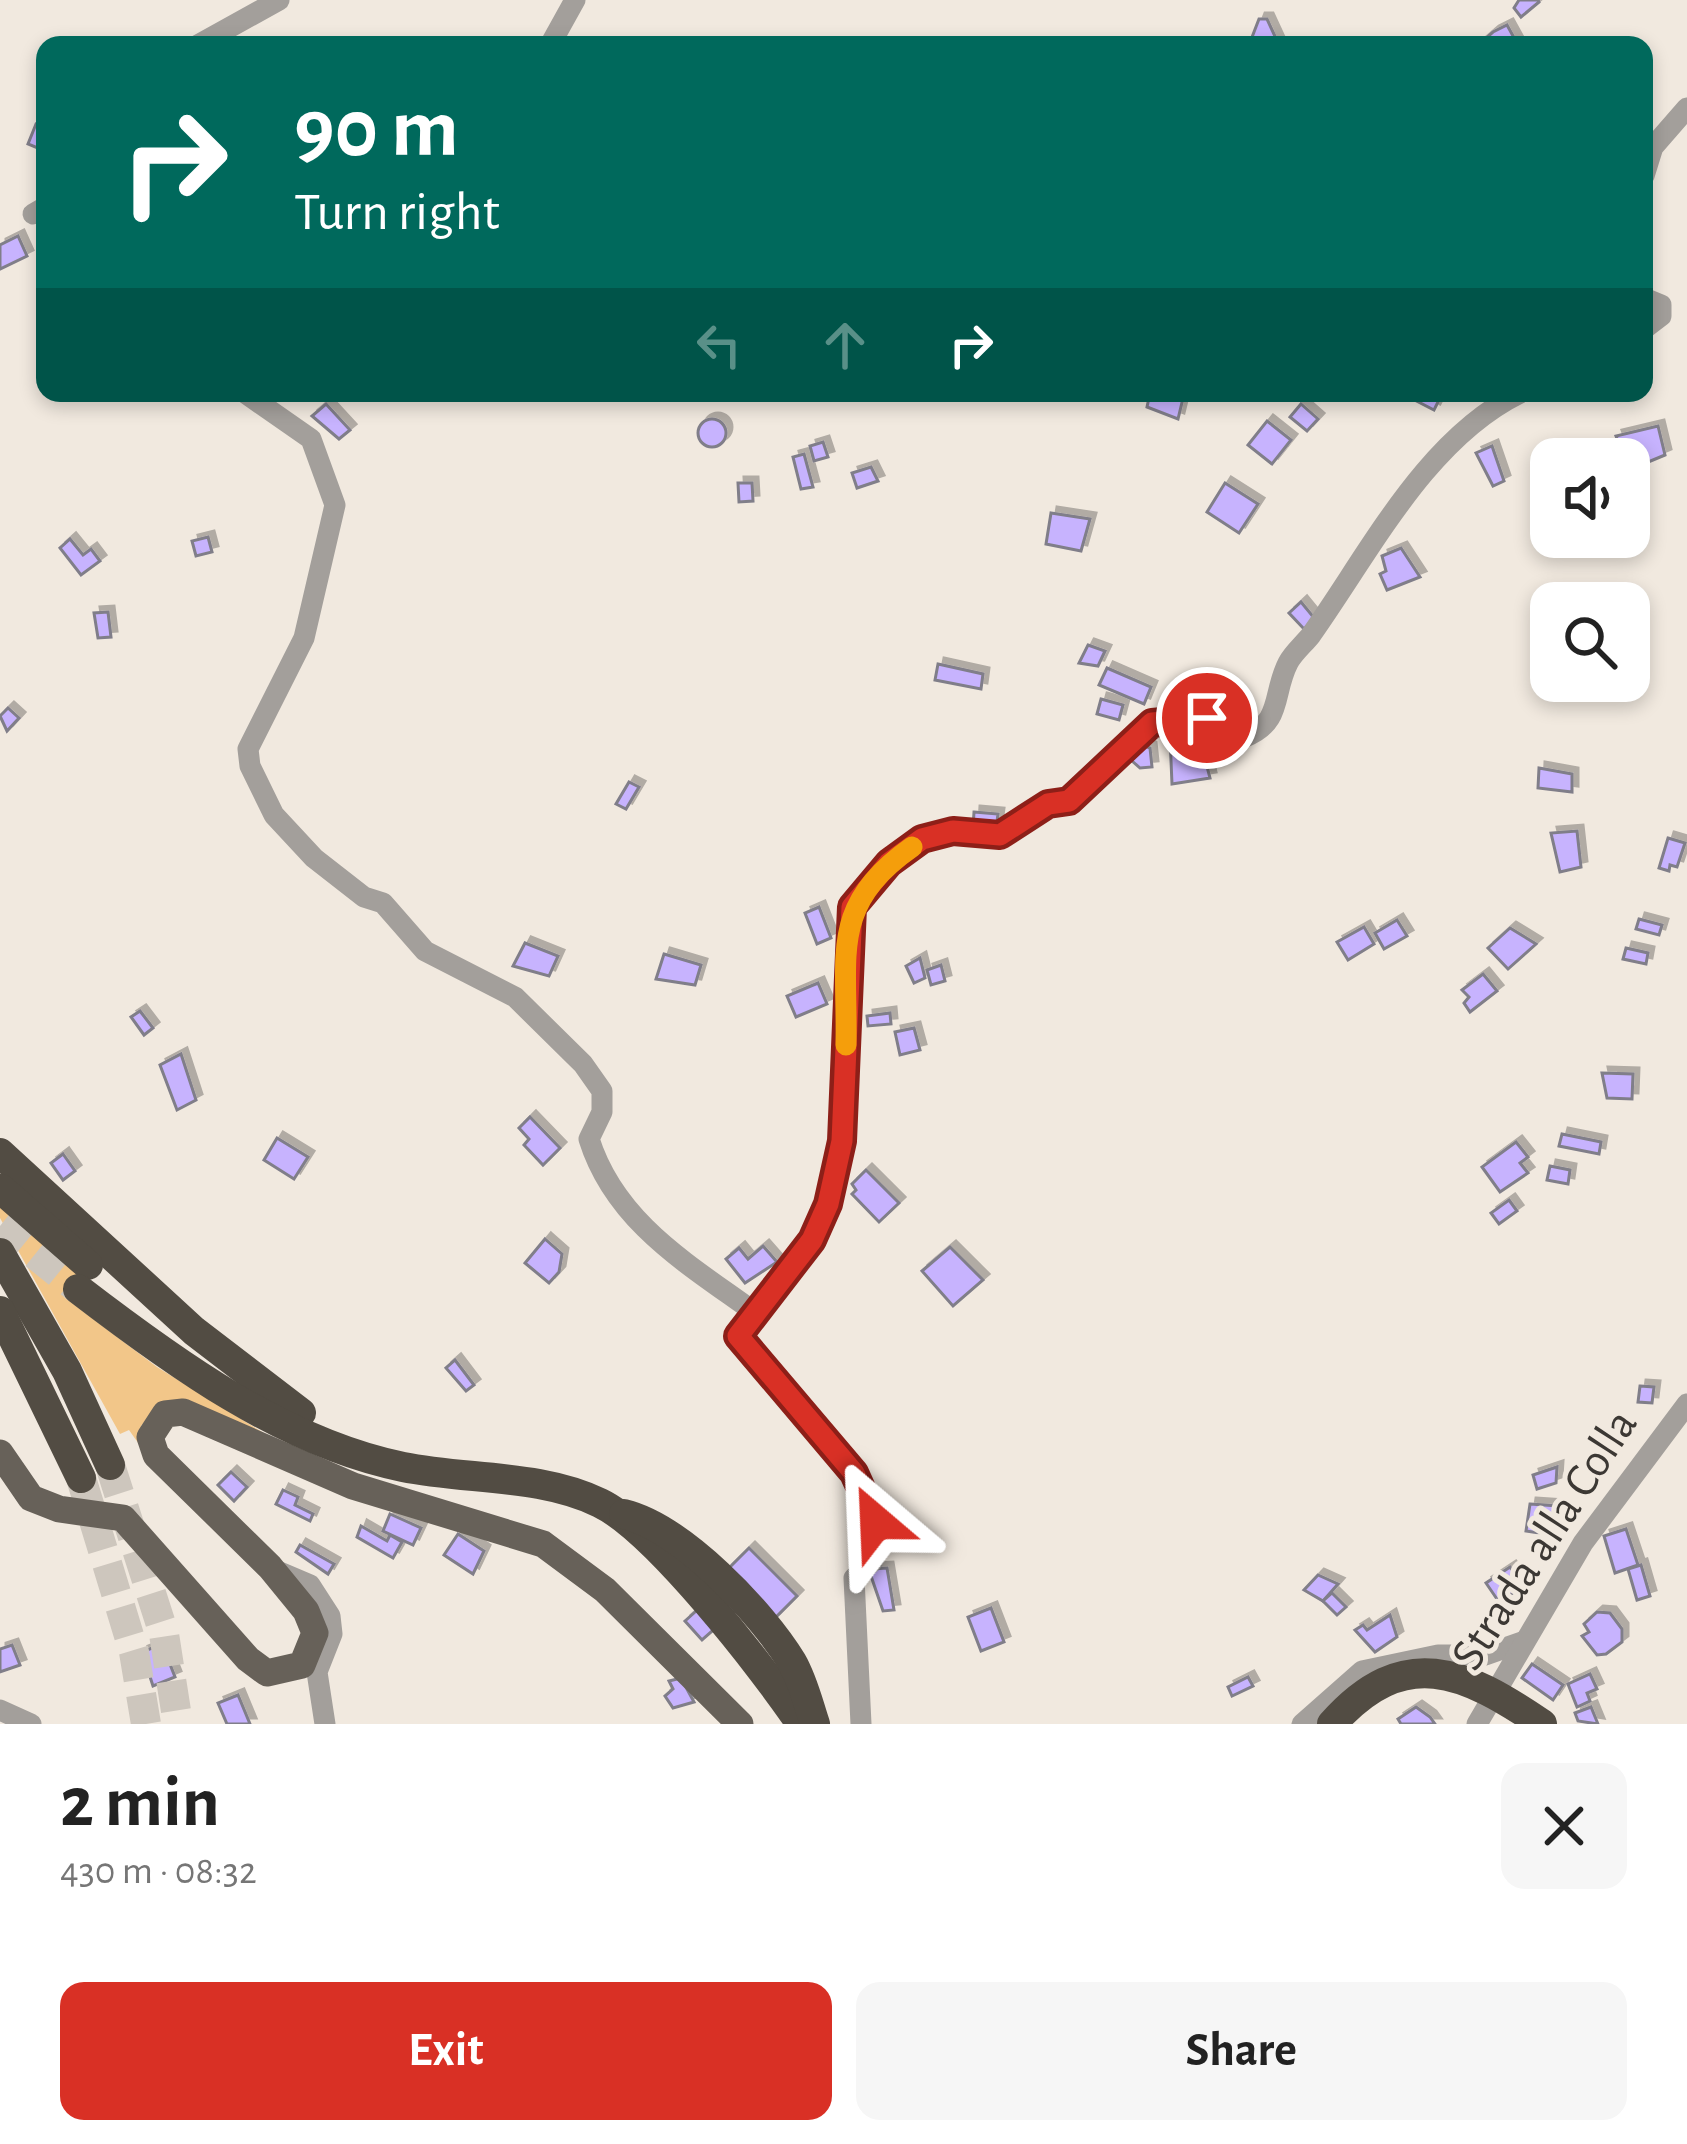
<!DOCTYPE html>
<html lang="en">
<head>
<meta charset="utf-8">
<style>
  :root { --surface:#fff; --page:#f6f6f6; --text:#222; --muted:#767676; --accent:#d93025 }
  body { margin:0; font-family:"Alegreya Sans",sans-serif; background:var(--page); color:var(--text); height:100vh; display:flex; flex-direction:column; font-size:45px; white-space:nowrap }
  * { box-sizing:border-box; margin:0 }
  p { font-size:39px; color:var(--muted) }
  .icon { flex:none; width:66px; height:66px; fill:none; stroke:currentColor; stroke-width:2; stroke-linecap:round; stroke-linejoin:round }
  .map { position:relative; height:1724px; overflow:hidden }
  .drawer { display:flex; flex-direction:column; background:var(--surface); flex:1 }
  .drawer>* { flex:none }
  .top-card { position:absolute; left:36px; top:36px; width:1617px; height:366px; border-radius:24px; box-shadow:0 6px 18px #0003; background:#00695c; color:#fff; overflow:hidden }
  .controls { position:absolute; left:1530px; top:438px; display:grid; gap:24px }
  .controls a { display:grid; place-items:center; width:120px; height:120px; border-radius:24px; background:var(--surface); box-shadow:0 6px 18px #0003; font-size:60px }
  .pin { position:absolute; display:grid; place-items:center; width:102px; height:102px; color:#fff; margin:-51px; border:6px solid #fff; border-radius:50%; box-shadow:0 3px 12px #0007 }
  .me { position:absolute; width:132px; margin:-66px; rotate:334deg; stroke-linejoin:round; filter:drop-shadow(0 0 9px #0008) }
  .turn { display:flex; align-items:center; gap:42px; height:252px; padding:0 60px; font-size:54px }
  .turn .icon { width:156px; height:156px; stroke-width:2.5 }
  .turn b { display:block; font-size:84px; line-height:102px }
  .lanes { display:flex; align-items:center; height:114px; padding:0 60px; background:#0003; justify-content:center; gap:60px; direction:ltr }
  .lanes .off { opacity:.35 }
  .round { display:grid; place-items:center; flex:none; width:126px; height:126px; border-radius:24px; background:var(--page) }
  .head { display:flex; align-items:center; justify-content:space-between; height:204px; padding:0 60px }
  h1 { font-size:72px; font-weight:700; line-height:90px }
  .cta { display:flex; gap:24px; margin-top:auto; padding:24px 60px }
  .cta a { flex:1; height:138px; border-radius:24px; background:var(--accent); color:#fff; font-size:48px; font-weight:700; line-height:138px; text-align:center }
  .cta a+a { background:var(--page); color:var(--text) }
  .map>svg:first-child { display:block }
</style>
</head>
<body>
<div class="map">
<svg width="1687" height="1724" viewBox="0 0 1687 1724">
  <defs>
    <filter id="shadow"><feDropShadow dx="6" dy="-6" stdDeviation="0" flood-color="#0004"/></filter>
  </defs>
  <rect width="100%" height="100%" fill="#f1e9df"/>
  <path fill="#f2c689" d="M0,1205L82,1277L64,1297L157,1367L296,1453L158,1406L141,1426V1447L129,1430L120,1434L0,1218Z"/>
  <g fill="#c7b3fe" stroke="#807e89" stroke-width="3" filter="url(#shadow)">
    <path d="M1519,0H1538L1539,2L1521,17L1514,8Z"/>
    <path d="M1259,19H1267L1279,45H1249Z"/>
    <path d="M1507,25L1518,45H1478L1493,32Z"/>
    <path d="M36,124L45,127L40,149L28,144Z"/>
    <path d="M18,236L27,256L0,269V245Z"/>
    <path d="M1150,393L1184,394L1178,419L1147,407Z"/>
    <path d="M1411,393H1429L1440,398L1434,410L1409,397Z"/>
    <path d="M326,404L350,430L339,439L312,416Z"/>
    <path d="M1301,404L1318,419L1307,431L1290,417Z"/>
    <circle cx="712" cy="433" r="14"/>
    <path d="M1267,421L1291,440L1272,464L1248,445Z"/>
    <path d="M1658,426L1665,455L1629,470L1616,436Z"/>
    <path d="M823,442L828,457L814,461L810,446Z"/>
    <path d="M1492,446L1504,481L1493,486L1476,453Z"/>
    <path d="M804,454L813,487L801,489L793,457Z"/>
    <path d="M871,467L878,481L857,488L852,473Z"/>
    <path d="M738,483H752L753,501L739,502Z"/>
    <path d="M1225,483L1258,504L1239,533L1207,512Z"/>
    <path d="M1051,513L1090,519L1081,551L1046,544Z"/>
    <path d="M208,537L212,552L196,556L192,541Z"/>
    <path d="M70,539L83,555L91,549L100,561L81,575L60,548Z"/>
    <path d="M1401,548L1420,577L1387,590L1380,574L1386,571L1382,556Z"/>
    <path d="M1301,602L1315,619L1304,629L1289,613Z"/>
    <path d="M108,612L111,637L98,638L94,613Z"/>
    <path d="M1088,645L1105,651L1098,666L1079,663Z"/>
    <path d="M938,664L983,674L981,689L935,680Z"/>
    <path d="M1107,668L1151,687L1144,704L1099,685Z"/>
    <path d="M1101,699L1123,705L1119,720L1097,714Z"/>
    <path d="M8,708L19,718L7,731L0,716Z"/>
    <path d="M1199,736L1210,778L1172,784L1170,737Z"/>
    <path d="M1137,743L1150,748L1152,767L1140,768L1131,760Z"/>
    <path d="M1539,768L1572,774V792L1538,788Z"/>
    <path d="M629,782L639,787L626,809L616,804Z"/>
    <path d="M974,812L998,814L996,829L973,828Z"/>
    <path d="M1577,831L1581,867L1560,872L1551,833Z"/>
    <path d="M1668,838L1685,843L1677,867L1670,865L1669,871L1659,868Z"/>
    <path d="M819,907L831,938L817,944L805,913Z"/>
    <path d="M1639,919L1662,925L1659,935L1636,929Z"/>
    <path d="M1397,920L1407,936L1384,949L1375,933Z"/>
    <path d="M1364,927L1374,944L1348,960L1337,942Z"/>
    <path d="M1510,928L1536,944L1508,969L1488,948Z"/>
    <path d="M525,943L558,956L549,976L513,966Z"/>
    <path d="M1626,948L1648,953L1646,964L1623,959Z"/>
    <path d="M664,954L701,965L695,985L656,979Z"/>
    <path d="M920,958L925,978L914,983L906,966Z"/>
    <path d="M941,965L945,981L931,985L927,970Z"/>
    <path d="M1483,974L1497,991L1470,1012L1464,1003L1469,997L1462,990Z"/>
    <path d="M818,983L827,1004L796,1017L787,996Z"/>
    <path d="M140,1011L153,1028L144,1035L131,1017Z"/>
    <path d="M890,1013L891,1024L868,1026L867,1016Z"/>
    <path d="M914,1028L920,1050L900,1055L895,1032Z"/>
    <path d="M181,1054L196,1100L177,1110L160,1065Z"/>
    <path d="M1602,1073L1633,1074L1632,1099L1607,1098Z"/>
    <path d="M530,1117L560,1148L543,1165L524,1145L529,1139L519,1128Z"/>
    <path d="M1562,1134L1601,1142L1599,1154L1559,1146Z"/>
    <path d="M277,1138L308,1157L294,1179L264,1160Z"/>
    <path d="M1516,1142L1528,1157L1520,1163L1528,1173L1500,1192L1482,1167Z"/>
    <path d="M63,1154L75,1171L63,1180L51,1163Z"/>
    <path d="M1550,1166L1570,1170L1568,1184L1547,1180Z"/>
    <path d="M866,1170L899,1203L879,1222L852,1194L856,1190L852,1184Z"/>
    <path d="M1509,1200L1517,1211L1499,1224L1491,1213Z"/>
    <path d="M545,1239L562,1254L559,1272L549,1283L525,1263Z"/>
    <path d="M763,1246L777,1262L745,1283L726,1259L739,1248L748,1259Z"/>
    <path d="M950,1247L983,1280L953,1306L922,1271Z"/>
    <path d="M455,1360L474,1385L466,1391L446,1368Z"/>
    <path d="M1640,1386L1654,1387L1652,1403L1638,1402Z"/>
    <path d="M1557,1467L1556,1483L1537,1489L1533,1475Z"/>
    <path d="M231,1472L247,1487L234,1501L218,1485Z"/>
    <path d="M283,1490L298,1497L295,1505L313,1514L310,1521L276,1504Z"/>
    <path d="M1530,1504L1558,1506L1556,1520L1548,1519L1546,1534L1526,1531Z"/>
    <path d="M390,1514L421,1528L413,1545L383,1531Z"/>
    <path d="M361,1526L387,1541L390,1535L402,1542L393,1558L357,1537Z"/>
    <path d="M1626,1529L1638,1565L1615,1573L1604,1536Z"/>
    <path d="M458,1534L484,1551L473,1574L444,1555Z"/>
    <path d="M300,1545L334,1564L328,1574L296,1552Z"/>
    <path d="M749,1548L797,1596L774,1619L727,1570Z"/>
    <path d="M1641,1565L1650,1596L1637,1600L1628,1569Z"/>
    <path d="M1510,1567L1523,1586L1499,1602L1486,1583Z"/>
    <path d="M887,1568L894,1610L883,1611L871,1576L872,1569Z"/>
    <path d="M1318,1575L1338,1584L1323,1601L1304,1590Z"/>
    <path d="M734,1577L751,1597L702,1640L685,1621Z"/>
    <path d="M1332,1593L1346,1607L1337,1615L1323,1601Z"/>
    <path d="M991,1608L1004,1642L981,1651L968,1617Z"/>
    <path d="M1597,1612L1610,1613L1622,1629V1642L1606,1654L1597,1655L1582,1636L1589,1632L1584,1624Z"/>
    <path d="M1390,1615L1397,1637L1375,1652L1355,1630L1363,1625L1367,1630Z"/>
    <path d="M162,1644L175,1677L153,1686L142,1652Z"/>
    <path d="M12,1645L20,1665L0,1672V1649Z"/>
    <path d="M1532,1664L1563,1685L1553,1700L1522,1678Z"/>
    <path d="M1590,1674L1597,1689L1587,1693L1590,1701L1577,1707L1568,1684Z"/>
    <path d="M1248,1677L1253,1686L1232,1696L1228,1687Z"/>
    <path d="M681,1678L694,1702L673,1708L665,1696L673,1689L669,1681Z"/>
    <path d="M238,1695L250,1724H227L218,1703Z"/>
    <path d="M1416,1707L1430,1717L1435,1724H1401L1398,1719Z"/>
    <path d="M1591,1707L1598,1724L1578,1721L1575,1713Z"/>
  </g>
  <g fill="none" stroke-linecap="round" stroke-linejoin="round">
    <g stroke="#cdc6bd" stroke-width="30" stroke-dasharray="30 15" stroke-linecap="butt">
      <path d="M0,1226L78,1289"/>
      <path d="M110,1465L164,1634L178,1724"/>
      <path d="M81,1478L134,1652L146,1724"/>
    </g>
    <g stroke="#a39f9b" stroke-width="21">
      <path d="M198,45L279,0"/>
      <path d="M550,45L575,0"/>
      <path d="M1644,176L1653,147L1687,108"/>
      <path d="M33,214L45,207"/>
      <path d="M1644,298L1661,305V316L1644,329"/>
      <path d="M245,393L311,439L335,505L304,638L248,749L250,766L274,815L314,858L364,897L383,903L425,951L515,997L583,1064L602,1091V1112L589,1139C615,1222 688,1264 754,1312L738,1337L854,1473L876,1523L873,1561L854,1578L861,1724"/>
      <path d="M754,1312C875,1191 838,1061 852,907L889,863L922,840L953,831L1000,835L1048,804L1069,801L1152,723L1207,718L1245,737C1283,722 1272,694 1288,663C1293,653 1304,644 1311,635C1370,552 1426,439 1520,393"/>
      <path d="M270,1568L310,1585L330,1616L332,1634L317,1672L325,1724"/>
      <path d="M0,1710L31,1724"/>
      <path d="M1302,1724L1362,1671L1438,1655H1485L1525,1641"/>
      <path d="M1477,1724L1583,1543L1687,1404"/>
    </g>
    <path stroke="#676159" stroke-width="27" d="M0,1453L31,1498L59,1509L123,1518L248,1659L267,1673L302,1665L315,1633L306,1611L270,1567L156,1455L150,1437L165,1414L183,1412L353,1486L543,1544L605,1590L740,1724"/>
    <g stroke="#524c43" stroke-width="30">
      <path d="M0,1153L194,1331L301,1413"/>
      <path d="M1,1189L88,1265"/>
      <path d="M0,1253L67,1371L110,1465"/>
      <path d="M78,1289C173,1362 284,1443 403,1467C467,1480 541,1474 600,1503C656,1530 764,1669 801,1724"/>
      <path d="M0,1311L81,1478"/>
      <path d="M624,1514C681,1528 761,1611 792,1662C803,1681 808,1703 815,1724"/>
      <path d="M1332,1724C1404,1643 1464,1671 1542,1724"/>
    </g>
  </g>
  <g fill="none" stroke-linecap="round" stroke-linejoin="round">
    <g stroke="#8d1f18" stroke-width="30">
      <path id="route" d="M876,1522L854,1473L738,1336L812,1240L828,1204L842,1141L852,907L889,863L922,839L953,831L1000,835L1048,804L1069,801L1152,723L1207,718"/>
    </g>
    <use href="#route" stroke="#d93025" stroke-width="21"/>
    <path stroke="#f59e0b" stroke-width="21" d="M846,1045C848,954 829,905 912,847"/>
  </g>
  <g text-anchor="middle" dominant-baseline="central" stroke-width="10" stroke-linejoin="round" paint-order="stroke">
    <g font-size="48" fill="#3c3834" stroke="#f1e9df">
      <text transform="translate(1545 1540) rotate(-57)">Strada alla Colla</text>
    </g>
  </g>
</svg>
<div class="controls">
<a><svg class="icon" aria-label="sound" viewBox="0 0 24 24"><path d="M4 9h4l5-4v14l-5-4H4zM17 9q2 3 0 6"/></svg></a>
<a><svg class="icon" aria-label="search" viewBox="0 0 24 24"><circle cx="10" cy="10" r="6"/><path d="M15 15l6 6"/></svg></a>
</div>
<div class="pin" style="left:1207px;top:718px;background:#d93025"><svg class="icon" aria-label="arrive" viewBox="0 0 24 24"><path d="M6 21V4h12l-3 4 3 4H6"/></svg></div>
<svg class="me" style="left:876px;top:1522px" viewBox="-20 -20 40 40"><path d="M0-17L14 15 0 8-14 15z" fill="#d93025" stroke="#fff" stroke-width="4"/></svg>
<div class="top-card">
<div class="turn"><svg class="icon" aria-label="right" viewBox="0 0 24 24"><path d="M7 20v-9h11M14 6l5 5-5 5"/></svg><div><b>90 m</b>Turn right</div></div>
<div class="lanes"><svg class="icon off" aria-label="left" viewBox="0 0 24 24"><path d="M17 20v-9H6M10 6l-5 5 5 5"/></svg><svg class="icon off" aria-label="ahead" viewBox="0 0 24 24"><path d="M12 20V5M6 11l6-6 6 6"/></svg><svg class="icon" aria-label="right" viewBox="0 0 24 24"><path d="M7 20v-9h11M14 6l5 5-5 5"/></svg></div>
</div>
</div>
<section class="drawer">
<div class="head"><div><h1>2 min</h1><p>430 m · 08:32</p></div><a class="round"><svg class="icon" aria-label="close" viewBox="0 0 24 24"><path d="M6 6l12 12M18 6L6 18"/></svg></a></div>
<div class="cta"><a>Exit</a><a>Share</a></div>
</section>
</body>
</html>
